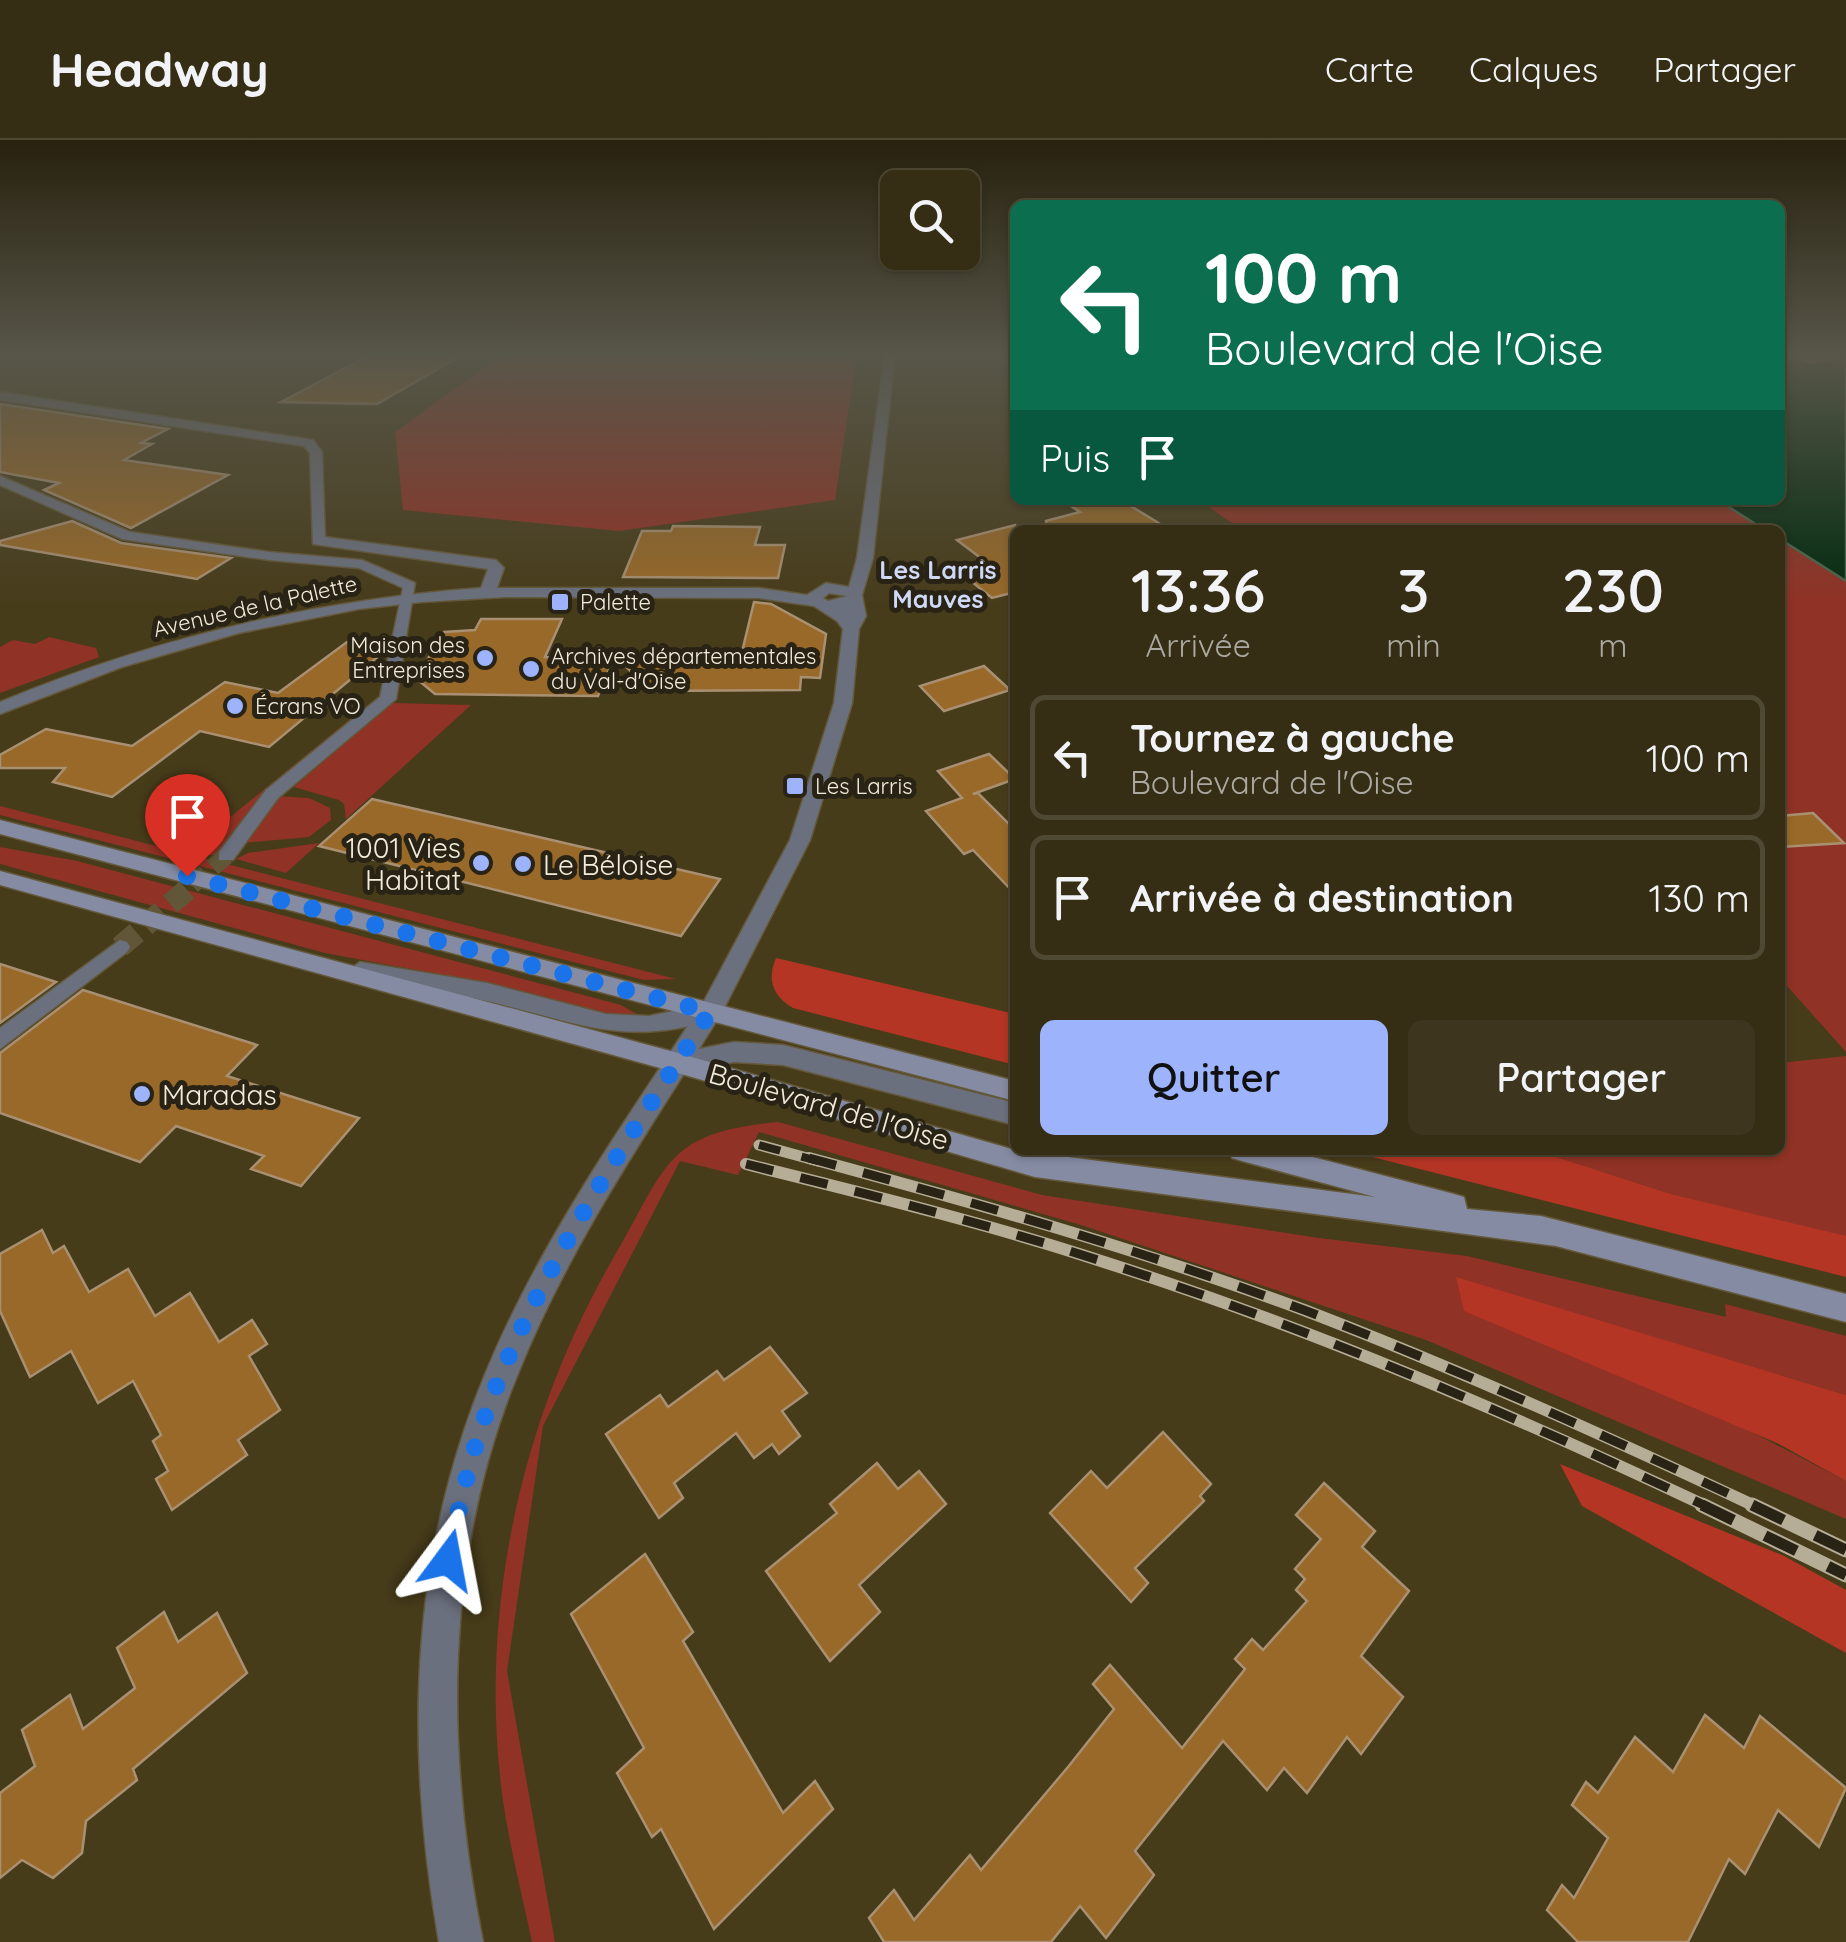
<!DOCTYPE html>
<html lang="fr">
<head>
<meta charset="utf-8">
<style>
  :root { --surface:#352d14; --page:#3d351d; --text:#f1f3f6; --muted:#aaa8a0; --line:#4f4934; --accent:#9db4fd }
  body { margin:0; font-family:Quicksand,sans-serif; background:var(--page); color:var(--text); height:100vh; display:flex; flex-direction:column; font-size:38px; white-space:nowrap }
  * { box-sizing:border-box; margin:0 }
  p { font-size:32px; color:var(--muted) }
  .icon { flex:none; width:55px; height:55px; fill:none; stroke:currentColor; stroke-width:2; stroke-linecap:round; stroke-linejoin:round }
  .map { position:relative; flex:1; overflow:hidden }
  .panel { position:absolute; left:1010px; top:385px; width:775px; height:630px; display:flex; flex-direction:column; background:var(--surface); border-radius:15px; box-shadow:0 2px 8px #0004,0 0 0 2px var(--line) }
  .panel>* { flex:none }
  .banner { position:absolute; left:1010px; top:60px; width:775px; height:305px; border-radius:15px; box-shadow:0 2px 8px #0004,0 0 0 2px var(--line); background:#0b6e4f; color:#fff; overflow:hidden }
  .tools { position:absolute; left:880px; top:30px; display:grid; gap:20px }
  .tools a { display:grid; place-items:center; width:100px; height:100px; border-radius:15px; background:var(--surface); box-shadow:0 2px 8px #0004,0 0 0 2px var(--line); font-size:50px }
  .pin { position:absolute; display:grid; place-items:center; width:85px; height:85px; color:#fff; margin:-102px -42px; border-radius:50% 50% 50% 0; rotate:-45deg; box-shadow:0 0 10px #0007 }
  .pin .icon { rotate:45deg }
  .me { position:absolute; width:110px; margin:-55px; rotate:13deg; stroke-linejoin:round; filter:drop-shadow(0 0 8px #0008) }
  .turn { display:flex; align-items:center; gap:35px; height:210px; padding:0 30px; font-size:45px }
  .turn .icon { width:130px; height:130px; stroke-width:2.5 }
  .turn b { display:block; font-size:70px; line-height:85px }
  .then { display:flex; align-items:center; height:95px; padding:0 30px; background:#0003; gap:20px; font-size:38px }
  .eta { display:flex; justify-content:space-evenly; align-items:center; height:170px; text-align:center }
  .eta b { font-size:60px; font-weight:600; line-height:70px }
  .primary-button { display:flex; gap:20px; margin-top:auto; padding:20px 30px }
  .primary-button a { flex:1; height:115px; border-radius:15px; background:var(--accent); color:#111; font-size:40px; font-weight:600; line-height:115px; text-align:center }
  .primary-button a+a { background:var(--page); color:var(--text) }
  ul { padding:0; list-style:none }
  li { display:flex; align-items:center; gap:30px; height:125px; margin:0 20px 15px; padding:0 10px; border:5px solid var(--line); border-radius:15px }
  li div { flex:1 }
  li b { display:block; font-size:38px }
  li em { font-style:normal }
  header { display:flex; align-items:center; gap:60px; box-sizing:border-box; height:140px; padding:0 50px; background:var(--surface); border-bottom:2px solid var(--line) }
  header strong { font-size:48px }
  nav { display:flex; gap:55px; margin-inline-start:auto; font-size:35px }
  .map>svg:first-child { display:block }
</style>
</head>
<body>
<header>
<strong>Headway</strong>
<nav><a>Carte</a><a>Calques</a><a>Partager</a></nav>
</header>
<div class="map">
<svg width="1846" height="1802" viewBox="0 0 1846 1802">
  <rect width="100%" height="100%" fill="#473c1a"/>
  <g fill="#903225">
    <path d="M505,213H861L855,227L835,360L619,391L403,370L395,292Z"/>
    <path d="M1199,360H1718L1765,390H1242Z"/>
    <path d="M1780,399L1846,441V912L1780,838Z"/>
    <path d="M49,497L96,508L99,517L0,553V507L13,500L35,504Z"/>
    <path d="M391,563L471,565L346,679L344,664L339,660L294,647Z"/>
    <path d="M369,564H373L257,661L217,717L191,709Z"/>
    <path d="M276,656L309,658L330,668L331,680L309,697L243,703Z"/>
    <path d="M0,666L676,839L644,840L0,675Z"/>
    <path d="M319,703L286,733L236,719L248,713Z"/>
    <path d="M0,707L77,721L621,865L640,876H613L498,845L325,813L0,724Z"/>
    <path d="M1846,916V1097L1671,1054L1535,1010H1780V923Z"/>
    <path d="M778,982L1042,1055L1319,1098L1467,1116L1726,1177L1725,1164L1846,1196V1255L1456,1138L1846,1341V1379L1426,1200L1081,1085L759,992L738,1035L680,1021L543,1286L507,1531L555,1802H532C522,1755 510,1708 503,1661C477,1473 521,1277 615,1115C667,1026 665,992 778,982Z"/>
  </g>
  <g fill="#b53524">
    <path d="M776,818L1015,874V925L793,868C772,856 767,839 776,818Z"/>
    <path d="M1345,1010H1535L1671,1054L1846,1096V1137Z"/>
    <path d="M1456,1137L1846,1255V1341L1777,1303L1464,1171Z"/>
    <path d="M1560,1324L1784,1416L1846,1450V1513L1582,1366Z"/>
  </g>
  <path fill="#012a0f" stroke="#4a644c" stroke-width="2.5" d="M1780,213L1810,222L1831,220L1823,213H1846V441L1780,399V390H1765L1718,360H1780Z"/>
  <g fill="#986928" stroke="#a99072" stroke-width="2.5">
    <path d="M374,213H466L377,264L281,262Z"/>
    <path d="M0,264L168,289L141,303L152,304L124,320L228,335L131,388L44,350L59,343L0,332Z"/>
    <path d="M1062,360H1121L1170,390H1047L1046,381L1080,372Z"/>
    <path d="M72,381L121,403L231,418L197,439L0,405V401Z"/>
    <path d="M1015,385V452L992,458L961,433L990,425L957,400Z"/>
    <path d="M673,386L760,387L755,405H785L778,438L623,437L642,391H671Z"/>
    <path d="M754,462L771,464L826,494L820,538L801,537L800,550L651,551L617,518L741,516Z"/>
    <path d="M481,479H562L545,517L614,518L598,556L435,554L418,540L426,527H423L444,492L475,490Z"/>
    <path d="M347,502L386,510L269,607L200,591L112,657L53,642L65,628H0V615L46,589L132,606L225,542L278,553Z"/>
    <path d="M984,526L1010,550L944,571L920,546Z"/>
    <path d="M989,614L1015,639L973,654L978,653L1015,690V754L973,710L964,714L926,671L962,658L938,631Z"/>
    <path d="M372,659L543,698L720,739L681,796L319,706Z"/>
    <path d="M1813,673L1844,703L1780,707V676Z"/>
    <path d="M0,824L56,842L0,883Z"/>
    <path d="M83,850L257,905L227,936L359,978L301,1046L251,1029L264,1016L176,986L140,1022L0,973V913Z"/>
    <path d="M42,1090L53,1113L64,1106L89,1152L128,1129L155,1176L190,1153L219,1202L252,1180L267,1204L249,1216L280,1270L238,1300L247,1315L172,1370L156,1339L168,1331L153,1301L161,1295L133,1241L98,1263L71,1211L30,1237L0,1171V1114Z"/>
    <path d="M770,1207L807,1253L782,1271L800,1296L779,1314L772,1304L754,1318L736,1293L674,1343L683,1358L659,1378L606,1294L660,1255L668,1267L717,1231L724,1240Z"/>
    <path d="M1163,1292L1211,1344L1200,1356L1204,1361L1135,1428L1148,1443L1131,1462L1050,1373L1091,1331L1107,1348Z"/>
    <path d="M877,1323L898,1349L919,1331L946,1364L859,1445L880,1472L830,1521L766,1431L837,1373L830,1364Z"/>
    <path d="M1324,1343L1375,1391L1362,1407L1409,1451L1361,1516L1403,1557L1361,1614L1347,1597L1307,1653L1284,1628L1267,1650L1223,1601L1135,1711L1154,1735L1106,1798L1080,1766L1051,1802H884L869,1778L894,1750L914,1780L970,1715L981,1730L1068,1627L1114,1569L1093,1544L1110,1525L1182,1608L1245,1529L1235,1519L1252,1499L1263,1510L1307,1461L1296,1450L1305,1439L1295,1429L1321,1399L1296,1375Z"/>
    <path d="M645,1414L693,1492L683,1501L783,1673L815,1641L833,1669L714,1789L661,1689L652,1697L617,1633L644,1608L571,1474Z"/>
    <path d="M164,1472L178,1502L217,1473L247,1533L133,1629L137,1640L86,1681L82,1713L53,1738L22,1720L0,1738V1653L35,1626L22,1590L70,1555L83,1589L135,1548L117,1508Z"/>
    <path d="M1705,1575L1744,1608L1760,1576L1846,1648L1819,1707L1778,1670L1745,1734L1729,1719L1688,1802H1578L1547,1770L1562,1745L1574,1758L1608,1698L1572,1665L1586,1642L1598,1653L1635,1597L1673,1632Z"/>
  </g>
  <g fill="none" stroke-linecap="round" stroke-linejoin="round">
    <path stroke="#615637" stroke-width="18" stroke-dasharray="18 9" stroke-linecap="butt" d="M192,745L226,716"/>
    <path stroke="#615637" stroke-width="22" stroke-dasharray="22 11" stroke-linecap="butt" d="M120,807L195,743"/>
    <g stroke="#635839" stroke-width="3">
      <g id="pedestrian">
        <path d="M0,336L130,392L269,412L362,420L415,443L396,559L278,658L233,720H219V712L266,650L380,557L403,448L359,428L269,420L122,399L0,345Z"/>
        <path d="M120,800L127,802L130,807L127,812L0,909V888Z"/>
      </g>
    </g>
    <g stroke="#635839" stroke-width="3">
      <path id="minor" d="M885,213H895L873,418L862,455L866,476L859,489L852,563L810,700L719,878C624,908 581,883 491,862C448,852 403,847 360,840L348,831L360,822L487,843L606,874L649,876L702,865L790,700L834,563L843,489L837,481L814,466L759,458L505,457L421,462L359,469L239,493L122,527L0,574V562C155,498 313,460 481,448L488,429L313,404L310,313L304,306L0,260V252L313,300L322,312L325,397L496,420L504,428L497,448H759L807,455L826,443L849,447L857,418ZM829,453L847,456L828,461L823,458Z"/>
    </g>
    <g stroke="#635839" stroke-width="3">
      <path id="tertiary" d="M710,863L719,866L722,872L699,909L734,902L783,905L1015,963V985L783,925L734,922L685,932C623,1029 560,1128 517,1236C443,1418 445,1612 483,1802H439C409,1630 408,1461 463,1294C514,1138 612,1001 701,866Z"/>
    </g>
    <g stroke="#635839" stroke-width="3">
      <g id="secondary">
        <path d="M0,680L1015,941V961L0,694Z"/>
        <path d="M0,731L678,913L1015,1010L1375,1057L1242,1021L1232,1018L1228,1010H1286L1454,1054L1464,1057L1467,1069L1541,1076L1846,1154V1182L1556,1106L1035,1037L678,933L0,745Z"/>
      </g>
    </g>
    <use href="#pedestrian" fill="#6b707e" fill-rule="evenodd"/>
    <use href="#minor" fill="#6b707e" fill-rule="evenodd"/>
    <use href="#tertiary" fill="#6b707e" fill-rule="evenodd"/>
    <use href="#secondary" fill="#848ba2" fill-rule="evenodd"/>
    <g stroke="#b6ad96" stroke-width="11">
      <path id="rail-far2" d="M759,1005L818,1021"/>
    </g>
    <g stroke="#b6ad96" stroke-width="12">
      <g id="rail-far1">
        <path d="M809,1018C976,1063 1142,1110 1304,1170C1458,1229 1608,1297 1757,1367"/>
        <path d="M746,1024C866,1054 986,1083 1104,1122C1311,1188 1511,1274 1708,1367"/>
      </g>
    </g>
    <g stroke="#b6ad96" stroke-width="15">
      <g id="rail">
        <path d="M1702,1365L1846,1435"/>
        <path d="M1752,1365L1846,1410"/>
      </g>
    </g>
    <use href="#rail-far2" stroke="#282315" stroke-width="8" stroke-dasharray="22" stroke-linecap="butt"/>
    <use href="#rail-far1" stroke="#282315" stroke-width="9" stroke-dasharray="28" stroke-linecap="butt"/>
    <use href="#rail" stroke="#282315" stroke-width="11" stroke-dasharray="35" stroke-linecap="butt"/>
  </g>
  <linearGradient id="sky" x2="0" y2="1"><stop stop-color="#27210e"/><stop offset="0.46" stop-color="#585649"/><stop offset="1" stop-color="#585649" stop-opacity="0"/></linearGradient>
  <rect width="1846" height="465" fill="url(#sky)"/>
  <g fill="none" stroke-linecap="round" stroke-linejoin="round">
    <path stroke="#1a73e8" stroke-width="18" stroke-dasharray="0 32.4" d="M187,736L710,872C627,1000 526,1149 479,1294C466,1335 457,1378 448,1420"/>
  </g>
  <g fill="#9db4fd" stroke="#282315" stroke-width="4">
    <rect x="550" y="452" width="20" height="20" rx="5"/>
    <circle cx="485" cy="518" r="10"/>
    <circle cx="531" cy="529" r="10"/>
    <circle cx="235" cy="566" r="10"/>
    <rect x="785" y="636" width="20" height="20" rx="5"/>
    <circle cx="481" cy="723" r="10"/>
    <circle cx="523" cy="724" r="10"/>
    <circle cx="142" cy="954" r="10"/>
  </g>
  <g text-anchor="middle" dominant-baseline="central" stroke-width="10" stroke-linejoin="round" paint-order="stroke">
    <g font-size="22" fill="#f3ecda" stroke="#282315" text-anchor="start">
      <text x="580" y="462">Palette</text>
      <text x="465" y="505" text-anchor="end">Maison des<tspan x="465" dy="25">Entreprises</tspan></text>
      <text x="551" y="516">Archives départementales<tspan x="551" dy="25">du Val-d'Oise</tspan></text>
      <text x="255" y="566">Écrans VO</text>
      <text x="815" y="646">Les Larris</text>
    </g>
    <g font-size="22" fill="#f3ecda" stroke="#282315">
      <text transform="translate(255 466) rotate(-13)">Avenue de la Palette</text>
    </g>
    <g font-size="25" font-weight="bold" fill="#cfd8f4" stroke="#282315">
      <text x="938" y="429">Les Larris<tspan x="938" dy="29">Mauves</tspan></text>
    </g>
    <g font-size="28" fill="#f3ecda" stroke="#282315" text-anchor="start">
      <text x="461" y="707" text-anchor="end">1001 Vies<tspan x="461" dy="32">Habitat</tspan></text>
      <text x="543" y="724">Le Béloise</text>
      <text x="162" y="954">Maradas</text>
    </g>
    <g font-size="28" fill="#f3ecda" stroke="#282315">
      <text transform="translate(829 966) rotate(16)">Boulevard de l'Oise</text>
    </g>
  </g>
</svg>
<div class="tools">
<a><svg class="icon" aria-label="search" viewBox="0 0 24 24"><circle cx="10" cy="10" r="6"/><path d="M15 15l6 6"/></svg></a>
</div>
<div class="pin" style="left:187px;top:736px;background:#d93025"><svg class="icon" aria-label="arrive" viewBox="0 0 24 24"><path d="M6 21V4h12l-3 4 3 4H6"/></svg></div>
<svg class="me" style="left:448px;top:1420px" viewBox="-20 -20 40 40"><path d="M0-17L14 15 0 8-14 15z" fill="#1a73e8" stroke="#fff" stroke-width="4"/></svg>
<div class="banner">
<div class="turn"><svg class="icon" aria-label="left" viewBox="0 0 24 24"><path d="M17 20v-9H6M10 6l-5 5 5 5"/></svg><div><b>100 m</b>Boulevard de l'Oise</div></div>
<div class="then">Puis<svg class="icon" aria-label="arrive" viewBox="0 0 24 24"><path d="M6 21V4h12l-3 4 3 4H6"/></svg></div>
</div>
<section class="panel">
<div class="eta">
<div><b>13:36</b><p>Arrivée</p></div>
<div><b>3</b><p>min</p></div>
<div><b>230</b><p>m</p></div>
</div>
<ul>
<li><svg class="icon" aria-label="left" viewBox="0 0 24 24"><path d="M17 20v-9H6M10 6l-5 5 5 5"/></svg><div><b>Tournez à gauche</b><p>Boulevard de l'Oise</p></div><em>100 m</em></li>
<li><svg class="icon" aria-label="arrive" viewBox="0 0 24 24"><path d="M6 21V4h12l-3 4 3 4H6"/></svg><div><b>Arrivée à destination</b></div><em>130 m</em></li>
</ul>
<div class="primary-button"><a>Quitter</a><a>Partager</a></div>
</section>
</div>
</body>
</html>
